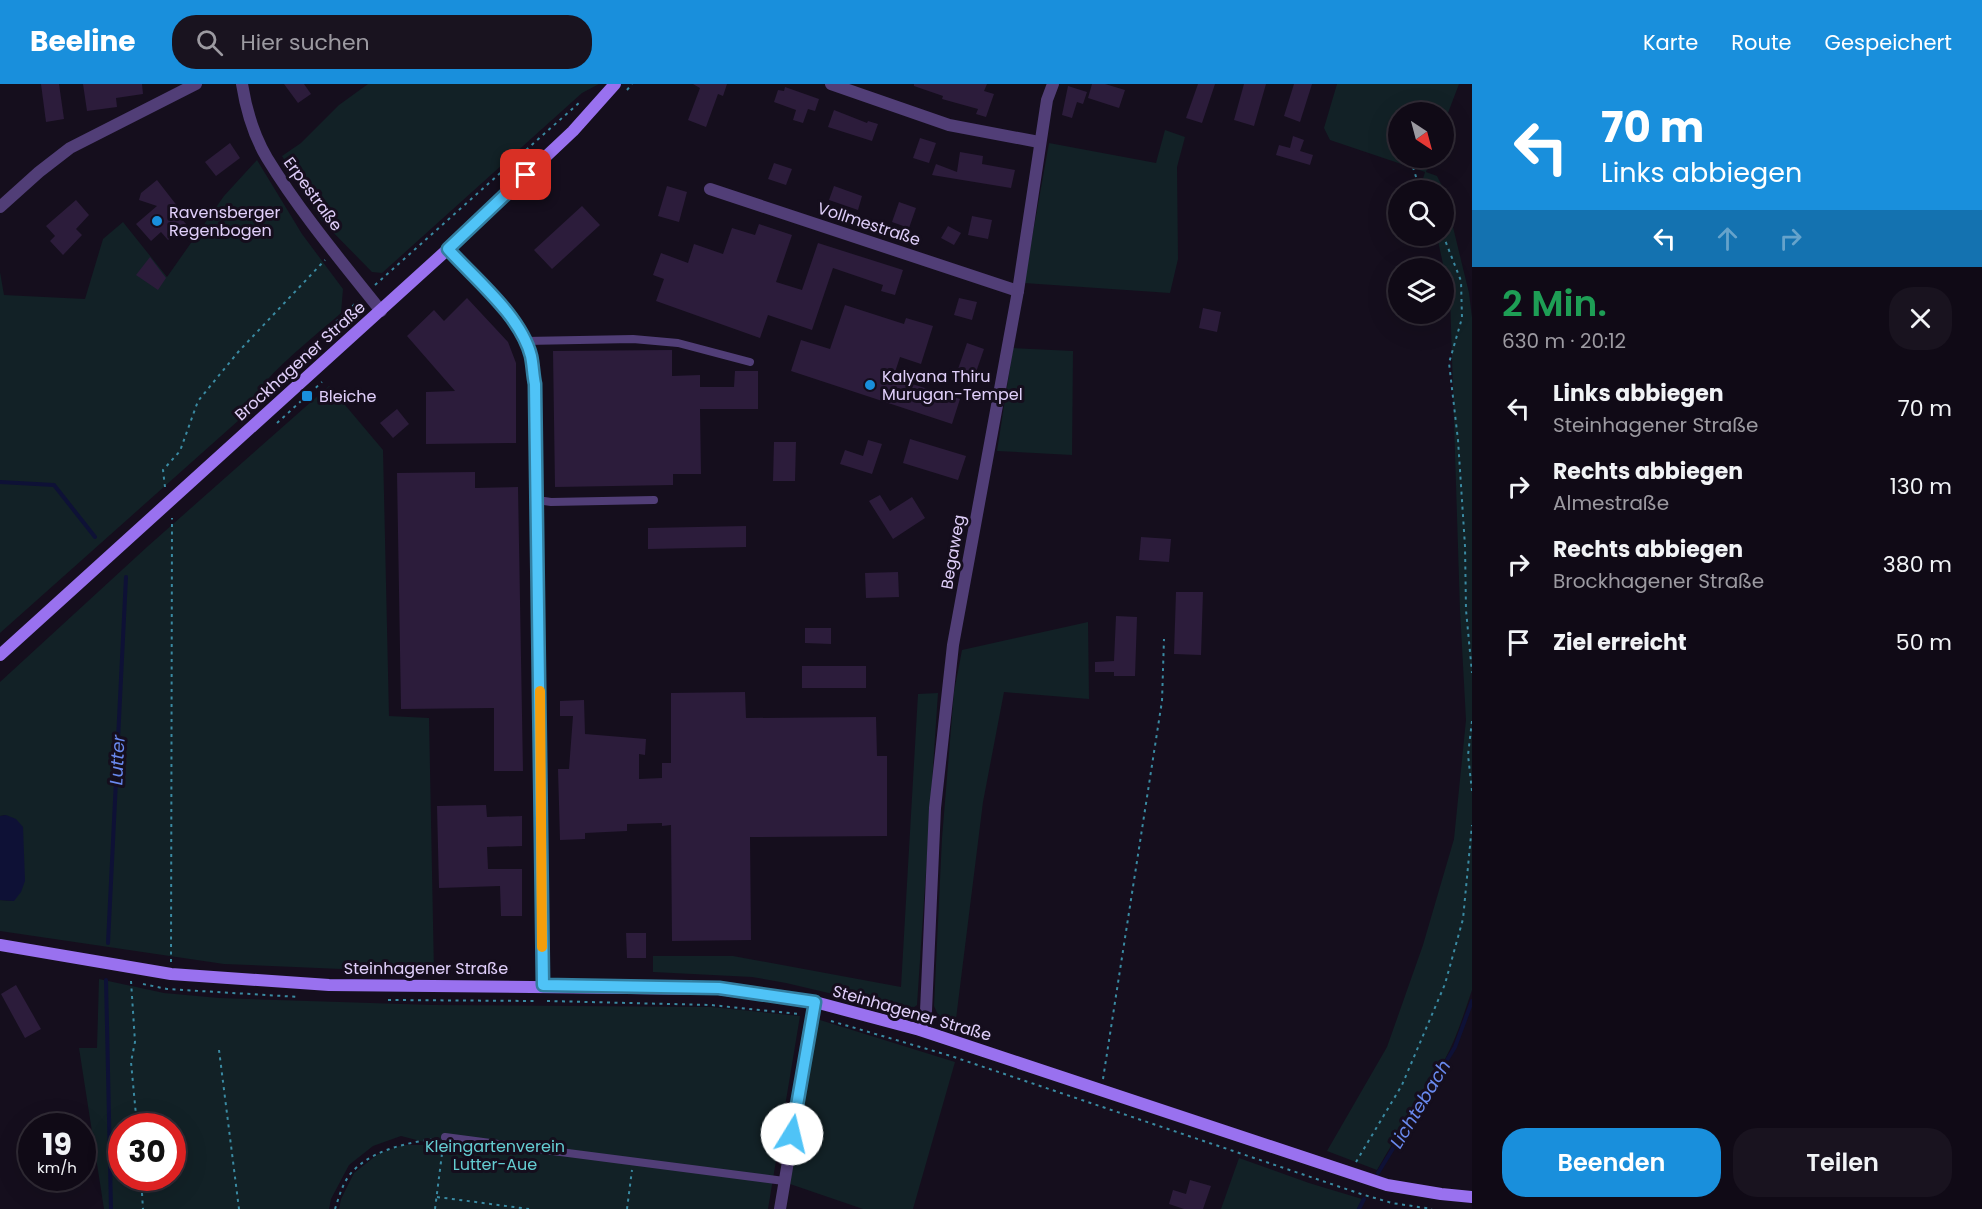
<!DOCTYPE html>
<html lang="de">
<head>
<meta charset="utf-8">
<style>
  :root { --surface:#100a16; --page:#19131f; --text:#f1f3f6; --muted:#9c9aa1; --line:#302b35; --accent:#198fdc }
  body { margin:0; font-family:Poppins,sans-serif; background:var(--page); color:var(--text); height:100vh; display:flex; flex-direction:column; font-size:22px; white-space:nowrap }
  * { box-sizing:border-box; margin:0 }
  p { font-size:20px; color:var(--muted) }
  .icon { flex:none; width:33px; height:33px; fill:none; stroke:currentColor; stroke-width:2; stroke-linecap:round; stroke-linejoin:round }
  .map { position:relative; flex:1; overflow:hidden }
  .sheet { display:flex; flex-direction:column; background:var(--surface); width:510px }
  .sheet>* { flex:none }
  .banner { background:#198fdc; color:#fff; overflow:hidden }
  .needle { width:39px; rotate:144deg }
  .fabs { position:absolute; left:1388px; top:18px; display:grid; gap:12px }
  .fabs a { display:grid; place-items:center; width:66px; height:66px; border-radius:50%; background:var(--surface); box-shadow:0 6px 24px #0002,0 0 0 2px var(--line); font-size:30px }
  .speed { position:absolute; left:18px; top:1029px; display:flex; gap:12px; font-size:30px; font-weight:700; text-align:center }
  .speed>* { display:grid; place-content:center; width:78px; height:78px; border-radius:50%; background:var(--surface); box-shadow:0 6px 24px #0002,0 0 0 2px var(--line); line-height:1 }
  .speed small { font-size:15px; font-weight:400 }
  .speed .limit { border:9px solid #d22; background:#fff; color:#111 }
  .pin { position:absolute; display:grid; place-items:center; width:51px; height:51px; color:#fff; margin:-26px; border-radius:12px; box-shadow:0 3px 9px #0006 }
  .me { position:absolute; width:66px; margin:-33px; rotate:9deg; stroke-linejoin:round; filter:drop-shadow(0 0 4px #0008) }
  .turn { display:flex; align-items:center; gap:21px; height:126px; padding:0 30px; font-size:27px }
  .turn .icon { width:78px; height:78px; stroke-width:2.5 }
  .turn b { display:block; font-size:42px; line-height:51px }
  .lanes { display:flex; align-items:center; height:57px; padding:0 30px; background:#0003; justify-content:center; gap:30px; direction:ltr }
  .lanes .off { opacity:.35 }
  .round { display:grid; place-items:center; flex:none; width:63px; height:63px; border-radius:24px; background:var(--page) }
  .headline { display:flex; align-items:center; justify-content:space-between; height:102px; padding:0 30px }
  h1 { font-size:36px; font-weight:600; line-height:45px; color:#1e9e55 }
  .primary-button { display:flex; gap:12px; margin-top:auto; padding:12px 30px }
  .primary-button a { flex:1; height:69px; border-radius:24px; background:var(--accent); color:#fff; font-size:24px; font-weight:600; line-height:69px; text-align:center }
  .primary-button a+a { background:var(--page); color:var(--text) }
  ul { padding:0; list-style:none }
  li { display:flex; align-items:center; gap:18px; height:78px; padding:0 30px }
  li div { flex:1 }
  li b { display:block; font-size:22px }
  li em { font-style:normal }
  header { display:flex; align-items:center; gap:36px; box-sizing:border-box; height:84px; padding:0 30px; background:var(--accent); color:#fff }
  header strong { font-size:28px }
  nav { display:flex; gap:33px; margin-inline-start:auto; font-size:21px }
  .search { width:420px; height:54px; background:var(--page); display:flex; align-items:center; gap:15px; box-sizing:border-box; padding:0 21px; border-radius:24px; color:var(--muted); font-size:22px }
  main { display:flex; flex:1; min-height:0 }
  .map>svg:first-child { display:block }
</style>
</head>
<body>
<header>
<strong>Beeline</strong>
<div class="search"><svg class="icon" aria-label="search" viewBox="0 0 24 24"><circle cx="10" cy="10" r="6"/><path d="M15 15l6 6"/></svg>Hier suchen</div>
<nav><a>Karte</a><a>Route</a><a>Gespeichert</a></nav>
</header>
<main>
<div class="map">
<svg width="1472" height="1125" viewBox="0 0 1472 1125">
  <rect width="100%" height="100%" fill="#150e1d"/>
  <g fill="#122126" fill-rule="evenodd">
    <path d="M368,0H599L582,9L382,189L372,188L320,135L282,72L301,59L339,21Z"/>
    <path d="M1337,0H1459L1443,42V28H1398V74H1431L1426,88L1437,92L1444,106L1469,209L1472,233V906C1464,929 1457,953 1445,975C1423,1013 1398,1048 1377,1086L1327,1067L1387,963L1423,861L1454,755L1466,636L1460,526L1451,243L1450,213L1437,152H1443V106H1425L1422,98L1425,88L1330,56L1324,44Z"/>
    <path d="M1165,46L1185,53L1177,83L1178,175L1170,209L1024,199L1049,59L1156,79Z"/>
    <path d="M257,76L302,150L343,205L341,229C305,261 261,292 239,336L0,549V188L4,211L85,215L103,155L123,138L167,193L224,112Z"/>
    <path d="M1013,264L1073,267L1072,371L997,367Z"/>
    <path d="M329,302L383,366L389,632L429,634L434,889L224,880L0,847V816L14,817L6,731L0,732V598L147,463Z"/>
    <path d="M1088,538L1089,615L1004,608L983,718L955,943L938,931L934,922L942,754L954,608L962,566Z"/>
    <path d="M938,609L917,921L910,926L905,927L786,899L752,893L653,888V872H733L901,903L918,610Z"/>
    <path d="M99,895L164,909L219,914L433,921L711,923L800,932L768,1125H339L341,1115L354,1089L378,1070L402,1061H436L401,1052L373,1062L349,1081L331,1115L329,1125H104L79,964H97ZM122,1042H172V1094H122Z"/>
    <path d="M820,936L955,978L913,1125H863L790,1100L813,952Z"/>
    <path d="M1239,1074L1309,1099L1362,1115L1357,1125H1221Z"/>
  </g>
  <path fill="#0e1136" d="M6,731L16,735L23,743L25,797L21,808L14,817L0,816V732Z"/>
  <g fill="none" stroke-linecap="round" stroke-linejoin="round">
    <g stroke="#0e1136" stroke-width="4">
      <path d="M0,398L54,401L95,453"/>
      <path d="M108,859L126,493"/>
      <path d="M106,896L111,1125"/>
      <path d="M1378,1089L1455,963L1472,917"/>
      <path d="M1359,1125L1364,1115"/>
    </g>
  </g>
  <g fill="#2c1c3b">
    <path d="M41,0H59L64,35L46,38Z"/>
    <path d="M83,0H142L143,10L116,14L117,23L87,27Z"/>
    <path d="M284,0H304L311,10L298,19Z"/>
    <path d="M693,0H727L723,12L718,10L706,43L688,36L700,4Z"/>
    <path d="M914,0H987L984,7L994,10L986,33L976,30L978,25L942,15L943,12L914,2Z"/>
    <path d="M1092,0H1105L1125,6L1119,24L1088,14Z"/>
    <path d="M1198,0H1215L1202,39L1186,34Z"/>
    <path d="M1244,0H1266L1254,42L1234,36Z"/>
    <path d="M1294,0H1312L1300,38L1284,32Z"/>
    <path d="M1068,2L1087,8L1083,20L1077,18L1072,34L1062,31Z"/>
    <path d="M785,3L819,15L815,27L808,25L803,39L793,36L796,26L774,18L778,6L784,7Z"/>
    <path d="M834,26L867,39L868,37L878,40L872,57L828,43Z"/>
    <path d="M1293,52L1304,56L1300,67L1313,71L1310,81L1276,71L1279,61L1290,64Z"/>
    <path d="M920,54L936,59L929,79L913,74Z"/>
    <path d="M230,59L240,74L216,92L205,78Z"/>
    <path d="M960,68L983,72L982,80L1015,86L1011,104L932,91L936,80L957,88Z"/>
    <path d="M774,79L792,85L786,101L768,95Z"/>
    <path d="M157,96L178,123L174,126L186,140L168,156L161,148L151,157L136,140L157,122L139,116L141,109Z"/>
    <path d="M667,102L687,108L679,138L658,132Z"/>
    <path d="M834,102L862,112L858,126L829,116Z"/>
    <path d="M76,116L89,131L76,145L82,151L63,171L50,157L55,152L46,142Z"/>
    <path d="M899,118L916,124L909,144L892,138Z"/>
    <path d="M582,122L600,141L552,185L534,166Z"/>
    <path d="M972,132L992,136L988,155L968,151Z"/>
    <path d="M759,140L792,151L776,198L802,206L818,159L903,186L895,211L881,207L883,201L833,184L812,246L768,231L760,254L656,217L664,195L653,191L661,169L688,179L694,160L723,170L732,144L755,151Z"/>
    <path d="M948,142L961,149L954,161L941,154Z"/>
    <path d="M150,173L166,194L158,206L136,191Z"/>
    <path d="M467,214L508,258L516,279V359L426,360V308L455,307L407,252L434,226L444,237Z"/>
    <path d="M959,214L977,218L972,236L954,231Z"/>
    <path d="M845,221L904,240L906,234L933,242L921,280L900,273L893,294L960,315L952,340L791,287L801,256L830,265Z"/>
    <path d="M1203,224L1221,228L1217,248L1199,244Z"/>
    <path d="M967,259L984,265L974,294L957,288Z"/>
    <path d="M672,266V292L700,291V303H734L735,287H758V325H700L701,390H673V401L555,403L553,267Z"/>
    <path d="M397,325L409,340L393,354L380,339Z"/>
    <path d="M910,355L966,372L958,396L903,379Z"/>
    <path d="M868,356L882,360L872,390L840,380L845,366L863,372Z"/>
    <path d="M774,358H796L795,397H773Z"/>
    <path d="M475,388V404L518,403L523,687H494V624L401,625L397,389Z"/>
    <path d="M880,411L890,427L912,413L925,434L893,455L869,417Z"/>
    <path d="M746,442V463L648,465V444Z"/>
    <path d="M1141,453L1171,455L1169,478L1139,476Z"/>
    <path d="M898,488L899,513L866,514L865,489Z"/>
    <path d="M1176,508H1203L1201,571L1174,570Z"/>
    <path d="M1116,532L1137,533L1135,592H1114V588H1095V578L1114,577Z"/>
    <path d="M805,544H831V560L805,559Z"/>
    <rect x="802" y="582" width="64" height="22"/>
    <path d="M745,608L746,634L876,633L877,672H887V752L750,753L751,856L672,857L671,741L662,742V739L627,740V747L585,749V755L560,756L558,685H569L573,632H560V617L584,616L585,650L646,655L645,671L639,670V695L662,694V679H671V609Z"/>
    <path d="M486,721L487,733L522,732V762L487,763L488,785H522V832H501L500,802L439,804L437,722Z"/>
    <path d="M626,849H646V874H627Z"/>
    <path d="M16,901L41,945L25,954L1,910Z"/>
    <path d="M1190,1096L1211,1102L1203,1125H1184L1169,1120L1173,1106L1186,1110Z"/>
  </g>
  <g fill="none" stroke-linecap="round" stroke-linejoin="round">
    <g stroke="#3a8aa2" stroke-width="2" stroke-dasharray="3 4.5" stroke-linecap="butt">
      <path d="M627,6L632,0"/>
      <path d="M1413,83L1420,106"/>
      <path d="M1443,151L1461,197L1462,234L1449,279L1458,356L1465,462L1466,526L1472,589"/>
      <path d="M375,201L581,17"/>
      <path d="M253,324L283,288L358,217"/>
      <path d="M277,339L322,298"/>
      <path d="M165,403L163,386L180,367L198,317L239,267L325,176"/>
      <path d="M1472,637L1468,671L1472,707"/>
      <path d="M171,878L172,434"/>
      <path d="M131,897L135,958L131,978L137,1042"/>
      <path d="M143,900L167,905L299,913"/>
      <path d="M388,916L536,917"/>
      <path d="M547,917L711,921L799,930"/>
      <path d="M831,937L951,972L1361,1110L1392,1119L1432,1125"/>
      <path d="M219,966L239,1125"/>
      <path d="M1103,995L1162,617L1164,555"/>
      <path d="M1356,1078L1402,1001L1445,900L1463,835L1472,741"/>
      <path d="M141,1094L143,1125"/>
      <path d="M437,1113L529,1125"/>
      <path d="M335,1125C339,1113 343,1097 353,1087C373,1066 406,1059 434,1055"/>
      <path d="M435,1125L443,1062"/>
      <path d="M627,1125L632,1086"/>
    </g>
    <g stroke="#513e77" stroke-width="8">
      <path d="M525,257L633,255L678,259L750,278"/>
      <path d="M537,416L551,418L654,416"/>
      <path d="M445,1053L784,1097"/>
    </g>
    <g stroke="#513e77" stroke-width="12">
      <path d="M242,0C246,25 254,52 267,74C300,128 342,178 381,227"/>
      <path d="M831,0L949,41L1039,58"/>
      <path d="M710,105L1018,207"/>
      <path d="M0,123L39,88L70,64L196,0"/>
      <path d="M448,165C475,195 521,232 531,272C533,281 533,291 535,300L543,901"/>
      <path d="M920,946L926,927L935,724L953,561L1018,207L1047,16L1053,0"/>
      <path d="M780,1125L815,918"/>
    </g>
    <g stroke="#9971ef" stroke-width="12">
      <path d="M0,571L448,165L573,47L615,0"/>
      <path d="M0,861L171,890L329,901L719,905L815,918L920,946L1387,1101L1441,1110L1472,1113"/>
    </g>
  </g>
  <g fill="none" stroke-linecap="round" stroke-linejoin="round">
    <g stroke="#337fa1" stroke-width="15">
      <path id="route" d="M526,91L448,165C475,195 521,232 531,272C533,281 533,291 535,300L543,901L719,904L815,918L792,1050"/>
    </g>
    <use href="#route" stroke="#4fc3f7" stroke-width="10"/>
    <path stroke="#f59e0b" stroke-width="10" d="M540,607L542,863"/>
  </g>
  <g fill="#198fdc" stroke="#150e1d" stroke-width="2">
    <circle cx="157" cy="137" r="6"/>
    <circle cx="870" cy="301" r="6"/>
    <rect x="301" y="306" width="12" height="12" rx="3"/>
  </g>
  <g text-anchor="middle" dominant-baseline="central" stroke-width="6" stroke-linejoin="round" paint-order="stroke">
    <g font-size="16" fill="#e0cffa" stroke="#150e1d">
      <text transform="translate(313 110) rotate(54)">Erpestraße</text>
      <text transform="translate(869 140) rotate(18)">Vollmestraße</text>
      <text transform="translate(300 277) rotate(-42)">Brockhagener Straße</text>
      <text transform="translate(953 468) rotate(-80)">Begaweg</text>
      <text x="426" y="884">Steinhagener Straße</text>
      <text transform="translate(912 929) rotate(16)">Steinhagener Straße</text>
    </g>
    <g font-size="16" fill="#e0cffa" stroke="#150e1d" text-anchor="start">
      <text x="169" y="128">Ravensberger<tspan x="169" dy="18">Regenbogen</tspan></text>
      <text x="882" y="292">Kalyana Thiru<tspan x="882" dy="18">Murugan-Tempel</tspan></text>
      <text x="319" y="312">Bleiche</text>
    </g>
    <g font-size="16" fill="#64ccd1" stroke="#150e1d">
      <text x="495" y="1062">Kleingartenverein<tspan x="495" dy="18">Lutter-Aue</tspan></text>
    </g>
    <g font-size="18" font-style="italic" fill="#6989ee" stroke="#150e1d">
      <text transform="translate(117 676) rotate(-87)">Lutter</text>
      <text transform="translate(1420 1020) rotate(-59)">Lichtebach</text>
    </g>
  </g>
</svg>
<div class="fabs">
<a><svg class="needle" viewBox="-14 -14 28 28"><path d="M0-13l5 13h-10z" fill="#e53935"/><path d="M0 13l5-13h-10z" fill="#9c9aa1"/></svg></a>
<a><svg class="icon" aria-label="search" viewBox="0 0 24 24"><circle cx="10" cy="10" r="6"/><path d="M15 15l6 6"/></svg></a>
<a><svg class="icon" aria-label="layers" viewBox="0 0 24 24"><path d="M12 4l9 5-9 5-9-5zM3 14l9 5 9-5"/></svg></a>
</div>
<div class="speed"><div>19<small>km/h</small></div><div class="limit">30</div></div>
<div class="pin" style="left:526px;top:91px;background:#d93025"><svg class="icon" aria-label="arrive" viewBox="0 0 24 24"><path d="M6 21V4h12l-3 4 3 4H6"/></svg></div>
<svg class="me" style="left:792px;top:1050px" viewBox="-20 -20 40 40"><circle r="19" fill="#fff"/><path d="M0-13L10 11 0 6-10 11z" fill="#4fc3f7"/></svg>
</div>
<section class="sheet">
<div class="banner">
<div class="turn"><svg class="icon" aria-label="left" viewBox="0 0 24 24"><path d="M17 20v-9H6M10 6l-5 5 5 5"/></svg><div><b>70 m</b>Links abbiegen</div></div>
<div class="lanes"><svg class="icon" aria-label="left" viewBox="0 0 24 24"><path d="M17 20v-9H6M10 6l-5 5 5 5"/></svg><svg class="icon off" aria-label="ahead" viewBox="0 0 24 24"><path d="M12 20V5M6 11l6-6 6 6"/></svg><svg class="icon off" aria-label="right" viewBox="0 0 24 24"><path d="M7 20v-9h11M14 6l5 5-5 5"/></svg></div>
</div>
<div class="headline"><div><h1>2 Min.</h1><p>630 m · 20:12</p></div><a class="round"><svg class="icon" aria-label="close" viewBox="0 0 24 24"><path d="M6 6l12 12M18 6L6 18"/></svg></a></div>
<ul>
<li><svg class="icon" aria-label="left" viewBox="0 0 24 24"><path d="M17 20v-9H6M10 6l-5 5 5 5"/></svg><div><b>Links abbiegen</b><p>Steinhagener Straße</p></div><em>70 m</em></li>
<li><svg class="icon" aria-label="right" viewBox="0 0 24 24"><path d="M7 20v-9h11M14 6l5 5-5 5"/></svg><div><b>Rechts abbiegen</b><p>Almestraße</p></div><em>130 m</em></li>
<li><svg class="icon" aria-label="right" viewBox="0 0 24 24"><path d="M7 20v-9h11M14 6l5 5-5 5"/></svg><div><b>Rechts abbiegen</b><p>Brockhagener Straße</p></div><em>380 m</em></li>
<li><svg class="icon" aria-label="arrive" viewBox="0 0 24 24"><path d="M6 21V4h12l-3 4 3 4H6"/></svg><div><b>Ziel erreicht</b></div><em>50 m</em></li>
</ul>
<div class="primary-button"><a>Beenden</a><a>Teilen</a></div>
</section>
</main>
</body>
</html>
